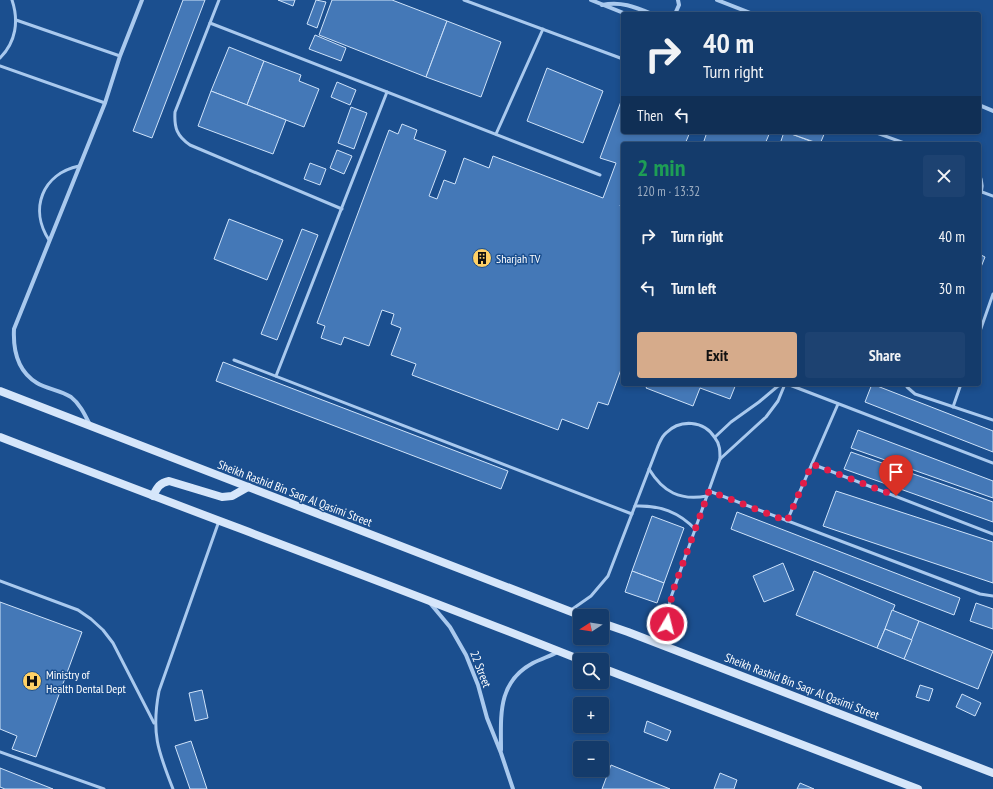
<!DOCTYPE html>
<html lang="en">
<head>
<meta charset="utf-8">
<style>
  :root { --surface:#143b6b; --page:#1d4271; --text:#f1f3f6; --muted:#9dadc1; --line:#33557e; --accent:#d6ab8b }
  body { margin:0; font-family:"PT Sans Narrow",sans-serif; background:var(--page); color:var(--text); height:100vh; display:flex; flex-direction:column; font-size:15px; white-space:nowrap }
  * { box-sizing:border-box; margin:0 }
  p { font-size:13px; color:var(--muted) }
  .icon { flex:none; width:22px; height:22px; fill:none; stroke:currentColor; stroke-width:2; stroke-linecap:round; stroke-linejoin:round }
  .map { position:relative; flex:1; overflow:hidden }
  .panel { position:absolute; left:621px; top:142px; width:360px; height:244px; display:flex; flex-direction:column; background:var(--surface); border-radius:4px; box-shadow:0 2px 6px #0003,0 0 0 1px var(--line) }
  .panel>* { flex:none }
  .banner { position:absolute; left:621px; top:12px; width:360px; height:122px; border-radius:4px; box-shadow:0 2px 6px #0003,0 0 0 1px var(--line); background:#143b6b; color:var(--text); overflow:hidden }
  .needle { width:26px; rotate:258deg }
  .tools { position:absolute; left:573px; top:609px; display:grid; gap:8px }
  .tools a { display:grid; place-items:center; width:36px; height:36px; border-radius:4px; background:var(--surface); box-shadow:0 2px 6px #0003,0 0 0 1px var(--line); font-size:20px }
  .pin { position:absolute; display:grid; place-items:center; width:34px; height:34px; color:#fff; margin:-41px -17px; border-radius:50% 50% 50% 0; rotate:-45deg; box-shadow:0 0 4px #0007 }
  .pin .icon { rotate:45deg }
  .me { position:absolute; width:44px; margin:-22px; rotate:8deg; stroke-linejoin:round; filter:drop-shadow(0 0 3px #0008) }
  .turn { display:flex; align-items:center; gap:14px; height:84px; padding:0 16px; font-size:18px }
  .turn .icon { width:52px; height:52px; stroke-width:2.5 }
  .turn b { display:block; font-size:28px; line-height:34px }
  .then { display:flex; align-items:center; height:38px; padding:0 16px; background:#0003; gap:8px; font-size:15px }
  .round { display:grid; place-items:center; flex:none; width:42px; height:42px; border-radius:4px; background:var(--page) }
  .overview { display:flex; align-items:center; justify-content:space-between; height:68px; padding:0 16px }
  h1 { font-size:24px; font-weight:700; line-height:30px; color:#1e9e55 }
  .button { display:flex; gap:8px; margin-top:auto; padding:8px 16px }
  .button a { flex:1; height:46px; border-radius:4px; background:var(--accent); color:#111; font-size:16px; font-weight:700; line-height:46px; text-align:center }
  .button a+a { background:var(--page); color:var(--text) }
  ul { padding:0; list-style:none }
  li { display:flex; align-items:center; gap:12px; height:52px; padding:0 16px }
  li div { flex:1 }
  li b { display:block; font-size:15px }
  li em { font-style:normal }
  .map>svg:first-child { display:block }
</style>
</head>
<body>
<div class="map">
<svg width="993" height="789" viewBox="0 0 993 789">
  <rect width="100%" height="100%" fill="#1b4f8f"/>
  <g fill="#4478b7" stroke="#cfe3fa">
    <path d="M183,0H205L152,138L133,131Z"/>
    <path d="M278,0H295L293,6Z"/>
    <path d="M316,0L326,2L317,28L307,24Z"/>
    <path d="M332,0H392L447,21L426,77L319,35Z"/>
    <path d="M447,21L501,42L481,97L426,77Z"/>
    <path d="M315,35L346,48L341,61L309,49Z"/>
    <path d="M229,47L264,61L247,105L211,91Z"/>
    <path d="M264,61L301,75L299,81L319,89L304,127L247,105Z"/>
    <path d="M547,68L603,91L583,143L527,121Z"/>
    <path d="M337,82L356,90L350,105L331,97Z"/>
    <path d="M211,91L286,120L273,154L198,126Z"/>
    <path d="M623,96V132H690L685,144H623V197L620,206L623,207V364L608,405L598,402L588,429L562,419L558,430L412,375L416,364L391,355L401,328L391,324L394,314L382,310L369,346L344,337L341,345L321,338L325,326L317,323L389,130L398,134L402,124L417,130L414,139L446,151L429,196L437,199L444,180L455,184L464,158L489,168L493,156L603,198L616,163L600,158Z"/>
    <path d="M351,107L367,113L354,149L338,143Z"/>
    <path d="M707,132H770L765,144H703Z"/>
    <path d="M784,132H786L818,144H780Z"/>
    <path d="M786,132H825L820,144Z"/>
    <path d="M337,150L352,156L344,174L330,168Z"/>
    <path d="M310,163L326,169L320,185L304,179Z"/>
    <path d="M229,219L283,240L267,280L214,259Z"/>
    <path d="M302,229L318,235L277,340L261,334Z"/>
    <path d="M979,254L985,257L979,272Z"/>
    <path d="M223,362L508,471L501,489L216,381Z"/>
    <path d="M648,384H736L730,399L700,388L693,406L646,388Z"/>
    <path d="M872,384L993,431V452L865,402Z"/>
    <path d="M858,430L993,481V498L851,448Z"/>
    <path d="M851,452L993,502V522L844,469Z"/>
    <path d="M836,491L993,542V583L823,526Z"/>
    <path d="M737,512L960,598L954,615L731,529Z"/>
    <path d="M652,516L684,528L664,583L632,571Z"/>
    <path d="M783,563L794,590L764,602L753,576Z"/>
    <path d="M632,571L664,583L657,603L625,592Z"/>
    <path d="M814,571L895,605L877,648L796,615Z"/>
    <path d="M0,602L82,632L36,757L12,749L17,736L0,729Z"/>
    <path d="M976,603L993,609V629L970,621Z"/>
    <path d="M892,610L919,621L912,640L885,629Z"/>
    <path d="M919,621L993,651L978,689L904,659Z"/>
    <path d="M885,629L912,640L904,659L877,648Z"/>
    <path d="M920,685L933,689L929,701L916,697Z"/>
    <path d="M202,690L208,718L195,721L189,693Z"/>
    <path d="M962,694L981,703L975,716L956,707Z"/>
    <path d="M647,721L671,731L667,741L644,732Z"/>
    <path d="M191,741L207,789H190L175,746Z"/>
    <path d="M611,765L670,789H602Z"/>
    <path d="M0,768L53,789H5L0,787Z"/>
    <path d="M720,773L737,780L734,789H714Z"/>
    <path d="M800,783L814,789H797Z"/>
  </g>
  <g fill="none" stroke-linecap="round" stroke-linejoin="round">
    <g stroke="#a9c9ee" stroke-width="3">
      <path d="M219,0L175,112C174,128 177,136 190,145L342,209"/>
      <path d="M464,0L623,59"/>
      <path d="M16,20L120,56"/>
      <path d="M210,23L600,175"/>
      <path d="M0,58C16,42 19,21 12,0"/>
      <path d="M0,66L105,103"/>
      <path d="M874,132L907,144"/>
      <path d="M496,134L543,29"/>
      <path d="M979,174C984,183 983,190 979,198"/>
      <path d="M982,192L993,196"/>
      <path d="M49,240C29,209 42,174 79,166"/>
      <path d="M979,334L993,294"/>
      <path d="M234,360L632,514"/>
      <path d="M276,376L387,92"/>
      <path d="M787,384L993,463"/>
      <path d="M906,384L907,387L915,394L993,420"/>
      <path d="M953,407L961,384"/>
      <path d="M715,437L731,422L759,402L778,386L784,384"/>
      <path d="M720,459L766,417L778,401L785,384"/>
      <path d="M812,464L993,534"/>
      <path d="M649,469C663,492 680,501 707,496"/>
      <path d="M709,491L980,594L993,596"/>
      <path d="M635,506C660,505 679,512 696,530"/>
      <path d="M787,521L838,404"/>
      <path d="M0,581L78,610L91,619L103,630L113,643L154,723"/>
      <path d="M571,610L591,596L608,576L658,446C660,442 662,436 666,433C680,419 704,420 715,438C720,444 720,451 720,459L670,600L667,624L670,646"/>
      <path d="M0,752L104,789"/>
      <path d="M173,789C158,751 151,733 159,691L219,521"/>
    </g>
    <g stroke="#a9c9ee" stroke-width="4">
      <path d="M591,0L626,14"/>
      <path d="M717,0L753,14"/>
      <path d="M602,5C621,1 635,7 652,14"/>
      <path d="M675,14L679,5L678,0"/>
      <path d="M979,105L993,111"/>
      <path d="M90,425C85,415 80,404 71,397C60,390 47,389 37,383C17,371 13,349 14,329L105,103L120,56L142,0"/>
      <path d="M430,603L450,627L466,655L478,685L487,718L501,753L513,789"/>
      <path d="M501,750C501,716 497,682 533,663C541,659 550,656 558,652"/>
    </g>
    <g stroke="#d6e6fa" stroke-width="8">
      <path d="M0,391L582,616"/>
      <path d="M0,437C193,512 388,583 581,660"/>
      <path d="M153,496C157,488 159,483 169,481L222,497L232,496L248,487"/>
      <path d="M602,623L628,632L993,773"/>
      <path d="M602,668L918,789"/>
    </g>
  </g>
  <g fill="none" stroke-linecap="round" stroke-linejoin="round">
    <path stroke="#e11d48" stroke-width="7" stroke-dasharray="0 12.6" d="M667,624L668,612L674,588L709,491L787,521L812,464L896,496"/>
  </g>
  <defs>
    <g id="building-disc" transform="scale(1)"><circle r="9.5" fill="#ffd166" stroke="#1b4f8f"/><path d="M-4-6H4V6H1V3H-1V6H-4ZM-2.5-4.3h1.7v1.8h-1.7ZM.8-4.3h1.7v1.8H.8ZM-2.5-1h1.7V.8h-1.7ZM.8-1h1.7V.8H.8Z" fill="#111"/></g>
    <g id="hospital-disc" transform="scale(1)"><circle r="9.5" fill="#ffd166" stroke="#1b4f8f"/><path d="M-5-5h3v3.5h4V-5h3V5h-3V1.5h-4V5h-3Z" fill="#111"/></g>
  </defs>
  <g fill-rule="evenodd">
    <use href="#building-disc" x="482" y="258"/>
    <use href="#hospital-disc" x="32" y="681"/>
  </g>
  <g text-anchor="middle" dominant-baseline="central" stroke-width="3" stroke-linejoin="round" paint-order="stroke">
    <g font-size="12" fill="#fff" stroke="#1b4f8f" text-anchor="start">
      <text x="496" y="258">Sharjah TV</text>
      <text x="46" y="674">Ministry of<tspan x="46" dy="14">Health Dental Dept</tspan></text>
    </g>
    <g font-size="12" fill="#fff" stroke="#1b4f8f">
      <text transform="translate(295 493) rotate(21)">Sheikh Rashid Bin Saqr Al Qasimi Street</text>
      <text transform="translate(481 669) rotate(69)">22 Street</text>
      <text transform="translate(802 686) rotate(21)">Sheikh Rashid Bin Saqr Al Qasimi Street</text>
    </g>
  </g>
</svg>
<div class="tools">
<a><svg class="needle" viewBox="-14 -14 28 28"><path d="M0-13l5 13h-10z" fill="#e53935"/><path d="M0 13l5-13h-10z" fill="#9dadc1"/></svg></a>
<a><svg class="icon" aria-label="search" viewBox="0 0 24 24"><circle cx="10" cy="10" r="6"/><path d="M15 15l6 6"/></svg></a>
<a>+</a>
<a>−</a>
</div>
<div class="pin" style="left:896px;top:496px;background:#d93025"><svg class="icon" aria-label="arrive" viewBox="0 0 24 24"><path d="M6 21V4h12l-3 4 3 4H6"/></svg></div>
<svg class="me" style="left:667px;top:624px" viewBox="-20 -20 40 40"><circle r="17" fill="#e11d48" stroke="#fff" stroke-width="3"/><path d="M0-11L8 9 0 5-8 9z" fill="#fff"/></svg>
<div class="banner">
<div class="turn"><svg class="icon" aria-label="right" viewBox="0 0 24 24"><path d="M7 20v-9h11M14 6l5 5-5 5"/></svg><div><b>40 m</b>Turn right</div></div>
<div class="then">Then<svg class="icon" aria-label="left" viewBox="0 0 24 24"><path d="M17 20v-9H6M10 6l-5 5 5 5"/></svg></div>
</div>
<section class="panel">
<div class="overview"><div><h1>2 min</h1><p>120 m · 13:32</p></div><a class="round"><svg class="icon" aria-label="close" viewBox="0 0 24 24"><path d="M6 6l12 12M18 6L6 18"/></svg></a></div>
<ul>
<li><svg class="icon" aria-label="right" viewBox="0 0 24 24"><path d="M7 20v-9h11M14 6l5 5-5 5"/></svg><div><b>Turn right</b></div><em>40 m</em></li>
<li><svg class="icon" aria-label="left" viewBox="0 0 24 24"><path d="M17 20v-9H6M10 6l-5 5 5 5"/></svg><div><b>Turn left</b></div><em>30 m</em></li>
</ul>
<div class="button"><a>Exit</a><a>Share</a></div>
</section>
</div>
</body>
</html>
